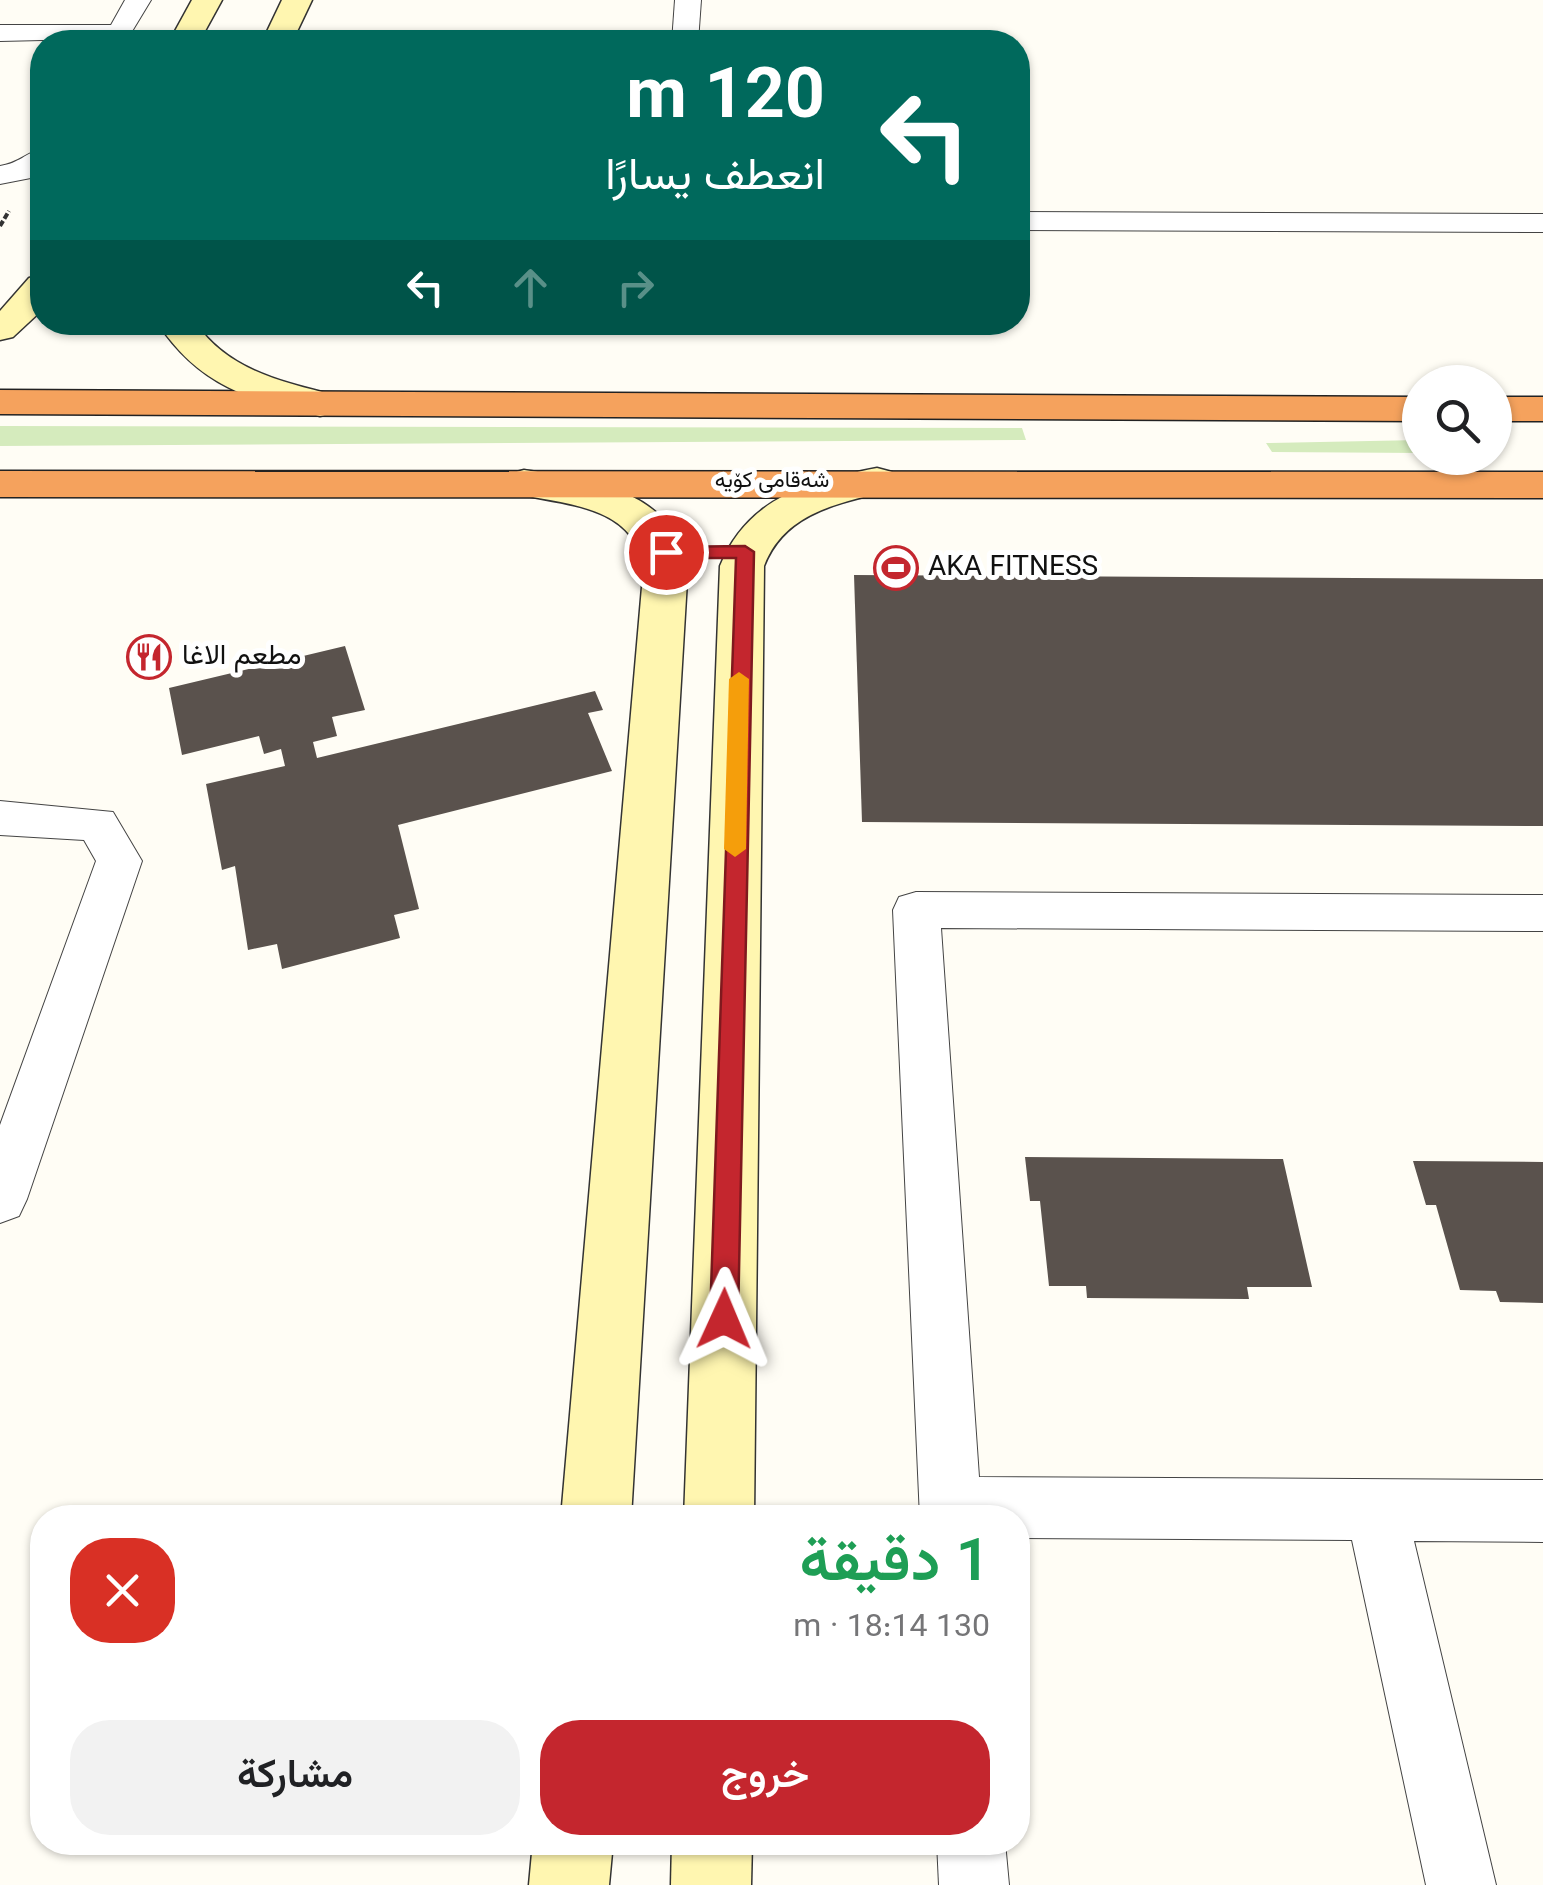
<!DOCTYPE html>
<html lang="ar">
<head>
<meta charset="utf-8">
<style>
  :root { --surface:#fff; --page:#f2f2f2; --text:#202124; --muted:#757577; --accent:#c4262e }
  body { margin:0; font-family:Georgia,Vazirmatn,serif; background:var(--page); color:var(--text); direction:rtl; height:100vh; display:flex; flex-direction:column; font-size:38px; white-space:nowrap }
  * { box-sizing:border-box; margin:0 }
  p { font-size:32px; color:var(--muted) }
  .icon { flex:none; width:55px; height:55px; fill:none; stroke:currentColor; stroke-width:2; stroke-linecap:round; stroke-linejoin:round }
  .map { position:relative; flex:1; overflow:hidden; direction:ltr }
  .panel { position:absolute; left:30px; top:1505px; width:1000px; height:350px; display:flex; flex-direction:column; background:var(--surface); border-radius:40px; box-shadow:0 2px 8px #0004; direction:rtl }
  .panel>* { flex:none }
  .hud { position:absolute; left:30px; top:30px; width:1000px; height:305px; border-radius:40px; box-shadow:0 2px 8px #0004; direction:rtl; background:#00695c; color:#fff; overflow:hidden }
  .fabs { position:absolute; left:1402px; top:365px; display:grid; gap:20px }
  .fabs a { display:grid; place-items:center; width:110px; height:110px; border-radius:50%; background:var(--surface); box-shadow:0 2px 8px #0004; font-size:50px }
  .pin { position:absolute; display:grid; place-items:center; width:85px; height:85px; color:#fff; margin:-42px; border:5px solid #fff; border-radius:50%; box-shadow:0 2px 10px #0007 }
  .me { position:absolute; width:110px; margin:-55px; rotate:1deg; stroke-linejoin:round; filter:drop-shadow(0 0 8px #0008) }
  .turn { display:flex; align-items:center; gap:35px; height:210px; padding:0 40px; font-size:45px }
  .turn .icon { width:130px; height:130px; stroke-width:2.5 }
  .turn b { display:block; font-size:70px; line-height:85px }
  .lanes { display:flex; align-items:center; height:95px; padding:0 40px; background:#0003; justify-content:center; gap:50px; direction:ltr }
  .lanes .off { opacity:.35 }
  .round { display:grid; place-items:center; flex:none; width:105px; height:105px; border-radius:40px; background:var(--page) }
  .overview { display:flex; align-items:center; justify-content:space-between; height:170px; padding:0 40px }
  h1 { font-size:60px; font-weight:600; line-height:75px; color:#1e9e55 }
  .primary-button { display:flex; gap:20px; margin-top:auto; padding:20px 40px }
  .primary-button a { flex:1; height:115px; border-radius:40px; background:var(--accent); color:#fff; font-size:40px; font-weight:600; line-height:115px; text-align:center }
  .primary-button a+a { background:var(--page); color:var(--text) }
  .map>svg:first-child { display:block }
</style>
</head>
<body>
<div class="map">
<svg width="1543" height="1885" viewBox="0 0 1543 1885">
  <rect width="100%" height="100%" fill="#fffdf5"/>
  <g fill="#d5ebbd">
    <path d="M0,426L1022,428L1026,440L0,446Z"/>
    <path d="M1420,440V453L1272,452L1266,443Z"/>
  </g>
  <g fill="#5a524d">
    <path d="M854,575L1543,579V826L862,822Z"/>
    <path d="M345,646L365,710L332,717L337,736L313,742L317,758L595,691L603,710L588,713L612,771L398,825L419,909L394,915L400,938L282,969L277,944L248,950L235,866L222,870L206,784L285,766L281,749L264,754L259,736L182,755L169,688Z"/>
    <path d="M1025,1157L1283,1159L1312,1287H1247L1249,1299L1087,1298L1086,1286H1049L1040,1201H1030Z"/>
    <path d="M1413,1161L1543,1162V1303L1500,1302L1496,1291L1460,1290L1436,1205H1426Z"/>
  </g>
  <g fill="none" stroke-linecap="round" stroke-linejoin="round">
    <g stroke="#444" stroke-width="2">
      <g id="street">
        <path d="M125,0H151L128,38L0,41V25H111Z"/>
        <path d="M675,0H701L698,42H672Z"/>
        <path d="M42,149L41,176L0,184V166C20,163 25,153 42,149Z"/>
        <path d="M1018,212L1543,214V232L1018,230Z"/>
        <path d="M0,801L113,812L142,861L27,1199L19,1216L0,1223V1125L96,861L84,840L0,835Z"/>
        <path d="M916,892L1543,895V931L941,928L979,1477L1543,1480V1542L1414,1541L1496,1885H1426L1352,1540L1018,1538V1518H920L893,910L899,897Z"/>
        <path d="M937,1842H1005L1009,1885H939Z"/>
      </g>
    </g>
    <g stroke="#333" stroke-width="3">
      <g id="secondary">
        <path d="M192,0H222L199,42H169Z"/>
        <path d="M282,0H312L292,42H262Z"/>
        <path d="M42,275V310L13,337L0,340V311L29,278Z"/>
        <path d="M157,322H195C227,370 282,382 334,395L340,404L334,413L320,416C248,399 200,387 157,322Z"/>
        <path d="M877,468L892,472L898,481L892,490C841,503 785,511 764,566L754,1518H684L720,566C748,497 809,481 877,468Z"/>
        <path d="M524,470C591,480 668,489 688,564L631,1518H561L644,564C629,502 560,505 509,492L503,483L509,474Z"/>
        <path d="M533,1842H613L609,1885H529Z"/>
        <path d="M672,1842H752L751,1885H671Z"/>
      </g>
    </g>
    <g stroke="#222" stroke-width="3">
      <g id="highway">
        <path d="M0,390L1420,397V421L0,414Z"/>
        <rect x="1495" y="397" width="48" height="24"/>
        <path d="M0,471L1543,472V498L0,497Z"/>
      </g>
    </g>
    <path stroke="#333" stroke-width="4" stroke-dasharray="6 2.5" stroke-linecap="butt" d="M0,226L9,211"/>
    <use href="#street" fill="#fff" fill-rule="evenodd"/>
    <use href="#secondary" fill="#fff6b0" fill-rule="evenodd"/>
    <use href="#highway" fill="#f5a25d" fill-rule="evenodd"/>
  </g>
  <path fill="#c4262e" stroke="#7f191e" stroke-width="2.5" d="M745,546L754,552L738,1319L734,1328L724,1332L714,1328L710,1319L736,558H666L656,552L666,547Z"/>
  <path fill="#f59e0b" d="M739,672L749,679L746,849L735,857L724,849L729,679Z"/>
  <defs>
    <g id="stadium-ring" transform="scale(2.25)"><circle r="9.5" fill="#fff" stroke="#c4262e" stroke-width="1.5"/><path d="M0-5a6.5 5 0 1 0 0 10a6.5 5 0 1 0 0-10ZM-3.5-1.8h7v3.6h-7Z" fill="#c4262e"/></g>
    <g id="restaurant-ring" transform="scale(2.25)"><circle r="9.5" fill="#fff" stroke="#c4262e" stroke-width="1.5"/><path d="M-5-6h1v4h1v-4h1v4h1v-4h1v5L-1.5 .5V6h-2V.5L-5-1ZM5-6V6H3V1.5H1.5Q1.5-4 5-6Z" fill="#c4262e"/></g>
  </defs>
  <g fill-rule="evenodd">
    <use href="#stadium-ring" x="896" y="568"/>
    <use href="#restaurant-ring" x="149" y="657"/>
  </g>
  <g text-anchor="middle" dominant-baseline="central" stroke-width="10" stroke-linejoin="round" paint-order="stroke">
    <g font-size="22" fill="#111" stroke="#fff">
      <text x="772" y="481">شەقامی کۆیە</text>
    </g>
    <g font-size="28" fill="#111" stroke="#fff" text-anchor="start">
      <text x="928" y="568">AKA FITNESS</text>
      <text x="182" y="657">مطعم الاغا</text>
    </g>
  </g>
</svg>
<div class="fabs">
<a><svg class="icon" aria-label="search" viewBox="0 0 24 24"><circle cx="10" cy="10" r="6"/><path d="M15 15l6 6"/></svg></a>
</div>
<div class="pin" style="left:666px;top:552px;background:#d93025"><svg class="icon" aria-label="arrive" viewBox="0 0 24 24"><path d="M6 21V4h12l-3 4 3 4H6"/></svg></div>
<svg class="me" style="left:724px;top:1319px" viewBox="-20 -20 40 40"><path d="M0-17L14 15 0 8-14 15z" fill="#c4262e" stroke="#fff" stroke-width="4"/></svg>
<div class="hud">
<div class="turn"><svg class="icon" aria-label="left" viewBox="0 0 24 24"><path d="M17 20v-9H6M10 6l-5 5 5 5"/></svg><div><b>120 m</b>انعطف يسارًا</div></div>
<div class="lanes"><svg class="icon" aria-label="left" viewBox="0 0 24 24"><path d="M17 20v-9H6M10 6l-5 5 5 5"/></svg><svg class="icon off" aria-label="ahead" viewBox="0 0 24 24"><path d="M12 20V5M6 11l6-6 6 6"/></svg><svg class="icon off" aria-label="right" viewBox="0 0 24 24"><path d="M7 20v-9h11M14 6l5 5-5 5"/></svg></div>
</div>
<section class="panel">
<div class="overview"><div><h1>1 دقيقة</h1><p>130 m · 18:14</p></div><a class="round" style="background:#d93025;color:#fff"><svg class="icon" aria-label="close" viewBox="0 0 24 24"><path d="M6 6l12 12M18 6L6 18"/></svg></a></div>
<div class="primary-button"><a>خروج</a><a>مشاركة</a></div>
</section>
</div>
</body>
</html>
